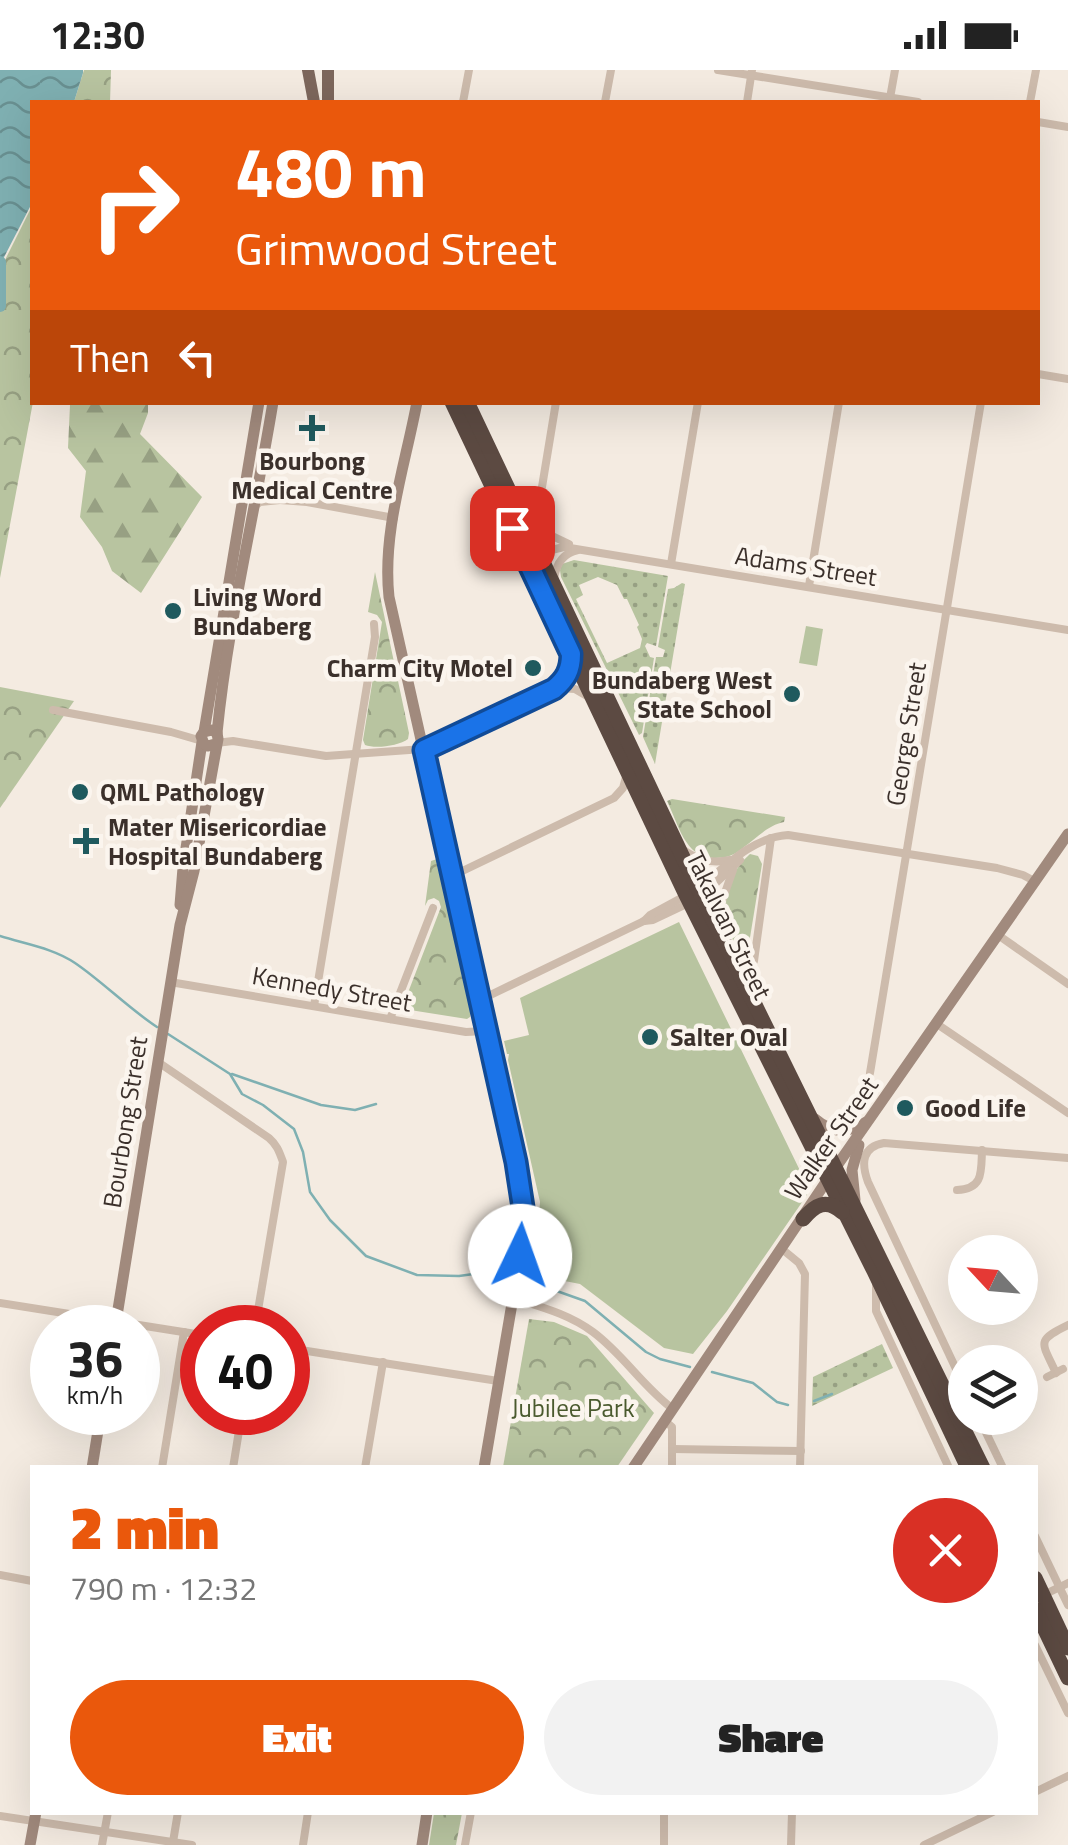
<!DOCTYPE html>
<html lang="en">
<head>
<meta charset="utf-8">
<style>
  :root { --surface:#fff; --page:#f2f2f2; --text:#222; --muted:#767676; --accent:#ea580c }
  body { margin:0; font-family:"Titillium Web",sans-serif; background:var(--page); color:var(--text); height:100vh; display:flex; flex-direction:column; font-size:38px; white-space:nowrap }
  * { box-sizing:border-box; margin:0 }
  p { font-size:32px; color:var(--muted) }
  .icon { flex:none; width:55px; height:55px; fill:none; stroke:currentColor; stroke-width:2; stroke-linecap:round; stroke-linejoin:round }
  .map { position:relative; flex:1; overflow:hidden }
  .panel { position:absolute; left:30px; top:1395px; width:1008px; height:350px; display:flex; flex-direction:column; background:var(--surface); border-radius:0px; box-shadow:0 10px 40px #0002 }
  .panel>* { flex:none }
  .guide { position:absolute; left:30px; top:30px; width:1010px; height:305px; border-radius:0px; box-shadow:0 10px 40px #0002; background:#ea580c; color:#fff; overflow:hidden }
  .needle { width:65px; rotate:296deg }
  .controls { position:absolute; left:948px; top:1165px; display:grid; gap:20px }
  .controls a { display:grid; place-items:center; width:90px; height:90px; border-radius:50%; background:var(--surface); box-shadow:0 10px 40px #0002; font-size:50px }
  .speed { position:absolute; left:30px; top:1235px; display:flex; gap:20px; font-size:50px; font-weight:700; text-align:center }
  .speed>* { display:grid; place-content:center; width:130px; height:130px; border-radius:50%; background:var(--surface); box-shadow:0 10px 40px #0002; line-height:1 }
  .speed small { font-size:25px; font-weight:400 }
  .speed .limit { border:15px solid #d22; background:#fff; color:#111 }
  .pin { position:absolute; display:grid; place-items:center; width:85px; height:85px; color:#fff; margin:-42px; border-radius:20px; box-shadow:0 5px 15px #0006 }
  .me { position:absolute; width:110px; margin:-55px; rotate:3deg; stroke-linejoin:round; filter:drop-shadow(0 0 8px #0008) }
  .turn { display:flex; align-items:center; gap:35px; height:210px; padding:0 40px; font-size:45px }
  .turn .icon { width:130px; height:130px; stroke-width:2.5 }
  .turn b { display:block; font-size:70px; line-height:85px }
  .then { display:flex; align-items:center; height:95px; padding:0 40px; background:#0003; gap:20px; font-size:38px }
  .round { display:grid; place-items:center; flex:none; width:105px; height:105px; border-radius:52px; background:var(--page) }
  .overview { display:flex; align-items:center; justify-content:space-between; height:170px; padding:0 40px }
  h1 { font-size:60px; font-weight:800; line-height:75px; color:var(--accent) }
  .button { display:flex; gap:20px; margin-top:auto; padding:20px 40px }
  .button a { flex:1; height:115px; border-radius:60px; background:var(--accent); color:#fff; font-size:40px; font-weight:800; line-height:115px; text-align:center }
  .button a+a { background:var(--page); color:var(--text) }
  .status { display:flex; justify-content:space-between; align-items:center; height:70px; padding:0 50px; background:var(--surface); direction:ltr }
  .status svg { height:28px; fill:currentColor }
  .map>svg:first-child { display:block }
</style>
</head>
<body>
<div class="status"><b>12:30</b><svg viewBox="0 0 49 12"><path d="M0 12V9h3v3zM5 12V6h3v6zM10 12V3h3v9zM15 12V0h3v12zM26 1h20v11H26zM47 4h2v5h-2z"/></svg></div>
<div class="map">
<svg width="1068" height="1775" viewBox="0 0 1068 1775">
  <defs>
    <pattern id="grass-dots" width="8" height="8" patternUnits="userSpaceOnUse" patternTransform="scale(2.5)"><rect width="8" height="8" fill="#b8c4a0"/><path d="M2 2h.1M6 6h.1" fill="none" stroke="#97a083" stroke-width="1.8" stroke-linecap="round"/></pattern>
    <pattern id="forest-firs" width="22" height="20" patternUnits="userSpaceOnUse" patternTransform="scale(2.5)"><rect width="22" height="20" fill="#b8c4a0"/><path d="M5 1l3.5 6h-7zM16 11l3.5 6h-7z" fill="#97a083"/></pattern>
    <pattern id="park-crowns" width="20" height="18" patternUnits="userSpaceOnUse" patternTransform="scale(2.5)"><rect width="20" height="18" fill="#b8c4a0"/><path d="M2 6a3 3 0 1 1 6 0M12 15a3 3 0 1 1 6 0" fill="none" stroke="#97a083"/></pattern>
    <pattern id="water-waves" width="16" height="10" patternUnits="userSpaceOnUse" patternTransform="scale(2.5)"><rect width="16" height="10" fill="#7fb0b2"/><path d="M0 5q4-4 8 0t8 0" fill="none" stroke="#699091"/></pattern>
  </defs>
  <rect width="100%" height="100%" fill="#f4ebe1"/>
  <g fill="url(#grass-dots)" fill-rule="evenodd">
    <path d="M574,490L668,506L656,576L647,573L645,576L650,587L654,588L642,663L639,665L561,507L560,500L562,494ZM598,507L617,515L624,529H627L639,555L637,557L642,569L640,578L607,593L576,529L583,525L579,515Z"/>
    <path d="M682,513L685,514L655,694L643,667L656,587H663L665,580L658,577L668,519L674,518Z"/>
    <path d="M882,1274L893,1298L812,1336L813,1307Z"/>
  </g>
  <path fill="url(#forest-firs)" d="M58,333H148V343L140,364L202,427L141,523L112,501L102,477L80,447L86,401L68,378L70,335Z"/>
  <g fill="url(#park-crowns)">
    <path d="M84,0H111L110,32H74Z"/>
    <path d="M32,136L33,332L0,508V200Z"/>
    <path d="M375,502L409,663L408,669C399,676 375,679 365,675L363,670L382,552L377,545L368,542Z"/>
    <path d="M0,617L74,631L0,738Z"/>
    <path d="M672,729L785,747L784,752C768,755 757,768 744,777C735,785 727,788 715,788C685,789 678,753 667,731Z"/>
    <path d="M750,784L758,786L762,794L746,892C721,860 716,813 750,784Z"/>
    <path d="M437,789L471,942L470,947L467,949L410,940L404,933L441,837L439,831L434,828L428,830L425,836L431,791Z"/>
    <path d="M529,1249L554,1252L587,1266L654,1343L617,1397H503Z"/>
    <path d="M434,1743H462L456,1775H429Z"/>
  </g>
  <g fill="#b8c4a0">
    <path d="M806,556L823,559L817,596L799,593Z"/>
    <path d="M679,852L807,1115V1125L727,1241L693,1284L664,1278L580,1214L544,1207L540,1218L536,1220L530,1217L531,1206L534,1205L540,1132L508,990L509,984H507L504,971L529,965L520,928Z"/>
  </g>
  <path fill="url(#water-waves)" d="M0,0H83V3L74,32H32V133L0,195Z"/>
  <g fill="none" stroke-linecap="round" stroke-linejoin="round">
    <g stroke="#7fb0b2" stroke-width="2.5">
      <path d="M0,866C25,874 53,878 75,893C103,912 128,938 157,957"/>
      <path d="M168,964L230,1004L242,1024L263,1035L294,1059L303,1082L310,1122L330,1150L366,1186L417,1205L459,1206L488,1202L507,1204"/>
      <path d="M232,1004L321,1035L355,1040L376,1034"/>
      <path d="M537,1214L585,1231L646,1282L660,1289L690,1297"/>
      <path d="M712,1302L753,1313L777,1332L788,1335"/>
      <path d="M814,1331L832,1324"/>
    </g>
    <path stroke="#7fb0b2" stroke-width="12" d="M0,192V236"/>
    <g stroke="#cdbbac" stroke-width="8">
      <path d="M718,0L918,32"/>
      <path d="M890,28L895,0"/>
      <path d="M463,32L469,0"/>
      <path d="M605,32L611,0"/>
      <path d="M747,32L752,0"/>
      <path d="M1030,32L1036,0"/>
      <path d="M1038,52L1068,57"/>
      <path d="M1038,304L1068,309"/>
      <path d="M541,423L556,332"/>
      <path d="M280,430L307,432L394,448"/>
      <path d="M256,435L260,432L280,430L262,422L259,417"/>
      <path d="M526,447L548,464L569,474"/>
      <path d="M539,483L564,477L1068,560"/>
      <path d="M671,494L698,332"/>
      <path d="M554,509C556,494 563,483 578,480"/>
      <path d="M809,516L839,332"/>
      <path d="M559,618L575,619L587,626"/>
      <path d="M53,640L171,662L202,671"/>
      <path d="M216,673L233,671L326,686L423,679L554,619L568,604L571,588"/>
      <path d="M682,779C697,790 711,794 730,790"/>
      <path d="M452,806L614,728L623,718L626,707"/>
      <path d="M698,819C724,798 752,767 788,765L997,798L1023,805L1036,812"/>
      <path d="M703,825L740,790"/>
      <path d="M644,851L653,850L691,832"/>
      <path d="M722,859V831L733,800"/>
      <path d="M998,865L1068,914"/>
      <path d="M754,891L771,768"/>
      <path d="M170,912L466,962L486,961"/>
      <path d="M480,930L644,851L650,845L685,826"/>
      <path d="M314,936L375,567L374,554"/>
      <path d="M390,949L433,838"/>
      <path d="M937,954L1068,1043"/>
      <path d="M158,992L269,1068C277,1075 279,1081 283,1092L255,1258"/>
      <path d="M870,1003L981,332"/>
      <path d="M957,1120C984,1119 981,1101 982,1080"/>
      <path d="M782,1179L799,1193L805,1204L800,1398"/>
      <path d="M876,1212V1241L949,1398"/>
      <path d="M513,1228C541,1237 569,1244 593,1262C623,1284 643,1317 673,1339"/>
      <path d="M0,1233L202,1265"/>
      <path d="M288,1278L498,1311"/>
      <path d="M1056,1303C1042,1272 1035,1271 1068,1255"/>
      <path d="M1047,1307L1063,1299"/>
      <path d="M965,1318L868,1112C861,1093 862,1077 884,1073L1068,1088"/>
      <path d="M979,1348L1003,1398"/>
      <path d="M665,1351L672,1357V1398"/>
      <path d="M673,1379L801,1381"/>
      <path d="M162,1398L184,1262"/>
      <path d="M233,1398L242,1342"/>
      <path d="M365,1398L383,1292"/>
      <path d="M1035,1466L1068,1535"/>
      <path d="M0,1505L32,1511"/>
      <path d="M1035,1529L1068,1513"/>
      <path d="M1035,1575L1068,1643"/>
      <path d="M1035,1722L1068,1706"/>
      <path d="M0,1746L192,1775"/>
      <path d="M173,1772L178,1742"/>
      <path d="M102,1775L108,1742"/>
      <path d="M303,1775L308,1742"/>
      <path d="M465,1775L471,1742"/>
      <path d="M664,1775V1742"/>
      <path d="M791,1775L792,1742"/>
      <path d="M924,1775L993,1742"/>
    </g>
    <g stroke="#a18a7d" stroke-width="11">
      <path d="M417,332C405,396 382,462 389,527L516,1093L524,1144L523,1169L484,1398"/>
      <path d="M204,662L259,332"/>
      <path d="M217,663C228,552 255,443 273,332"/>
      <path d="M180,835L183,798L202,672"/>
      <path d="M815,1049C831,1063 848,1064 866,1052"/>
      <path d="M855,1130L852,1100L859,1075"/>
      <path d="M115,1258L180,855L194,801L218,669L217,663L212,660L204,662L201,666L204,674L208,676L215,674"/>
      <path d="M92,1398L101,1342"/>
      <path d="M633,1398L836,1097L1068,764"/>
      <path d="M30,1775L36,1742"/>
      <path d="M422,1775L427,1742"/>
    </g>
    <g stroke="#7d675c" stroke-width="12">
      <path d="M308,0L314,32"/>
      <path d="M328,0V32"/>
    </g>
    <g stroke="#5c4a42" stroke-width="15">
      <path d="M452,332L686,825L874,1201L968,1398"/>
      <path d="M467,332L698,819L983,1398"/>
      <path d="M803,1149C815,1135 826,1128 842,1142"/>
      <path d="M1035,1508L1068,1578"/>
      <path d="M1035,1539L1068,1608"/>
    </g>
  </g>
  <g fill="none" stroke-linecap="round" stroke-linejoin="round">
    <g stroke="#114b97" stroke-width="25">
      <path id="route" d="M512,458L571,584C571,600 566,609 554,619L424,680L516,1092L524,1144L520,1186"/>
    </g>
    <use href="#route" stroke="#1a73e8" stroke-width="18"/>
  </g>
  <g fill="#1f5a5e" stroke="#fbf5ee" stroke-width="4">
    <path d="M307 343h10v10h10v10h-10v10h-10v-10h-10v-10h10z"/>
    <circle cx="173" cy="541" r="10"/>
    <circle cx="533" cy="598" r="10"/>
    <circle cx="792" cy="624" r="10"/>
    <circle cx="80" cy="722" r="10"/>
    <path d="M81 756h10v10h10v10h-10v10h-10v-10h-10v-10h10z"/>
    <circle cx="650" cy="967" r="10"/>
    <circle cx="905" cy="1038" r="10"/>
  </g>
  <g text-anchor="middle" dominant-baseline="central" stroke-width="9" stroke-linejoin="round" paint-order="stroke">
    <g font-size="25" font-weight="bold" fill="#3b302b" stroke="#fbf5ee" text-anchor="start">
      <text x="312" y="391" text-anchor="middle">Bourbong<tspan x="312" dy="29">Medical Centre</tspan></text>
      <text x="193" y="527">Living Word<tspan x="193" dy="29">Bundaberg</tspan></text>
      <text x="513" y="598" text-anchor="end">Charm City Motel</text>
      <text x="772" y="610" text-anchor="end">Bundaberg West<tspan x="772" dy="29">State School</tspan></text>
      <text x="100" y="722">QML Pathology</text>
      <text x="108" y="757">Mater Misericordiae<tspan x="108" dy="29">Hospital Bundaberg</tspan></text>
      <text x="670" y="967">Salter Oval</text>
      <text x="925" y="1038">Good Life</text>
    </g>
    <g font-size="25" fill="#3b302b" stroke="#fbf5ee">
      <text transform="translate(806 496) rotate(9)">Adams Street</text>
      <text transform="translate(906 664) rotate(-81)">George Street</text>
      <text transform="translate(729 855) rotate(64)">Takalvan Street</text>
      <text transform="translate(332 919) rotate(10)">Kennedy Street</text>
      <text transform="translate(125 1052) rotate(-81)">Bourbong Street</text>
      <text transform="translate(831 1068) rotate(-55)">Walker Street</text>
    </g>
    <g font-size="25" fill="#4a5a2e" stroke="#fbf5ee">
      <text x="573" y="1338">Jubilee Park</text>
    </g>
  </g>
</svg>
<div class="controls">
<a><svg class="needle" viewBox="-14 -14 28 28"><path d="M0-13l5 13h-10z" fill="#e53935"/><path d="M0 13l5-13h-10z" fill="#767676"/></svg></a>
<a><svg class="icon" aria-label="layers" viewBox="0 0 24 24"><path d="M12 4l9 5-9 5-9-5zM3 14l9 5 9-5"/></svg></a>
</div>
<div class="speed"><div>36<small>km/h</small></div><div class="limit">40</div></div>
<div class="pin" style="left:512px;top:458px;background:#d93025"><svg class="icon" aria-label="arrive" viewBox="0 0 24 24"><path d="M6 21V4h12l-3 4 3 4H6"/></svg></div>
<svg class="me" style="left:520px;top:1186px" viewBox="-20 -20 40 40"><circle r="19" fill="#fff"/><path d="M0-13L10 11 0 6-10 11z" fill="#1a73e8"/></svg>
<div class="guide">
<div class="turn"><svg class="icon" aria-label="right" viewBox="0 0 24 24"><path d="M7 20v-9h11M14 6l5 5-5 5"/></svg><div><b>480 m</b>Grimwood Street</div></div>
<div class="then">Then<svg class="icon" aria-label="left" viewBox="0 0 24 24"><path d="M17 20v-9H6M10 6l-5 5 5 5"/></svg></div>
</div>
<section class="panel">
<div class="overview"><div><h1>2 min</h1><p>790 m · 12:32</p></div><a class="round" style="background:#d93025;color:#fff"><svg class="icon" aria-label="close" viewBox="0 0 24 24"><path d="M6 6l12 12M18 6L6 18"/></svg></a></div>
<div class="button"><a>Exit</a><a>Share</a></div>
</section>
</div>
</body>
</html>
